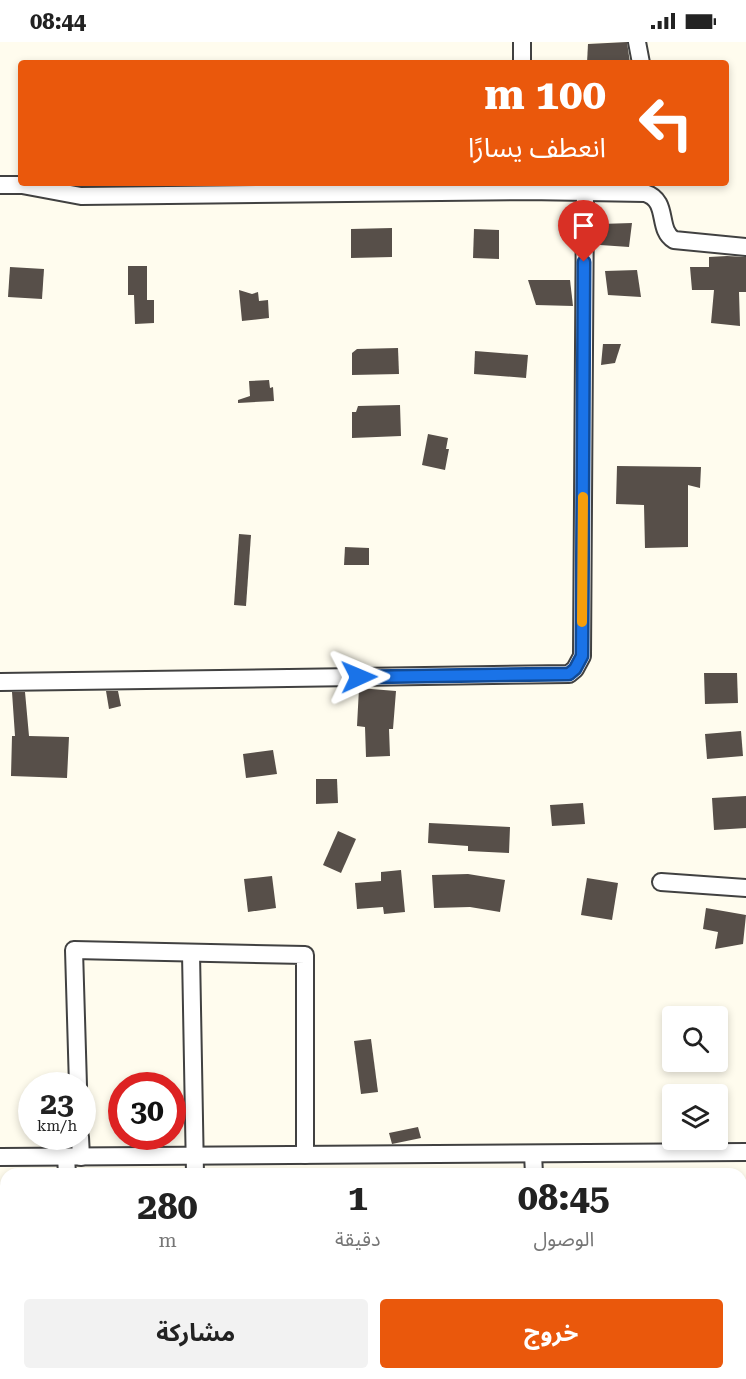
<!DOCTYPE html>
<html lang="ar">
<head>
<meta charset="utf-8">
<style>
  :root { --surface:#fff; --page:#f2f2f2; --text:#222; --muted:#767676; --accent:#ea580c }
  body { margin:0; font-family:"Roboto Serif","Noto Sans Arabic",serif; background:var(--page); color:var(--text); direction:rtl; height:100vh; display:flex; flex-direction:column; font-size:22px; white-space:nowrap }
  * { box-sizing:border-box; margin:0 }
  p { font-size:20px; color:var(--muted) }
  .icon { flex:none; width:33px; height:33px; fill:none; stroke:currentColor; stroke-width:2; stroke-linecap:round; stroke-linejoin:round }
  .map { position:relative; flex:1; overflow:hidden; direction:ltr }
  .sheet { position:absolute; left:0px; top:1126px; width:747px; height:212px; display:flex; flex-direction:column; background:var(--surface); border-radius:18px 18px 0 0; box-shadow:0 3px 9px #0003; direction:rtl }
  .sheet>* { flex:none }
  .banner { position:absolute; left:18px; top:18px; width:711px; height:126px; border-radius:6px; box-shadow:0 3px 9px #0003; direction:rtl; background:#ea580c; color:#fff; overflow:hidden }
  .buttons { position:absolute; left:662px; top:964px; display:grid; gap:12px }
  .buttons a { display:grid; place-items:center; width:66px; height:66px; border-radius:6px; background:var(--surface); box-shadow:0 3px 9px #0003; font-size:30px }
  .speed { position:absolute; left:18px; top:1030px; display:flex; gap:12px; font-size:30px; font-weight:700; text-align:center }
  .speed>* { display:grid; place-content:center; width:78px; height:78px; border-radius:50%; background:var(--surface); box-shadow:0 3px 9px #0003; line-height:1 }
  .speed small { font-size:15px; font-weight:400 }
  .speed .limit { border:9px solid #d22; background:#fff; color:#111 }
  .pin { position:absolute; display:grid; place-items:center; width:51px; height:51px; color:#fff; margin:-62px -26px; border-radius:50% 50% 50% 0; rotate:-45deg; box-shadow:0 0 6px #0007 }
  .pin .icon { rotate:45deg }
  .me { position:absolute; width:66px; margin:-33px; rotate:89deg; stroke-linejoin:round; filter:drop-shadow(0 0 4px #0008) }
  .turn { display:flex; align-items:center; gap:21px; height:126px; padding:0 24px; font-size:27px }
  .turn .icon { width:78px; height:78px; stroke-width:2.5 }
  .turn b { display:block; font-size:42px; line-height:51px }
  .eta { display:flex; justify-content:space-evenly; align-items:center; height:102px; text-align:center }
  .eta b { font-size:36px; font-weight:700; line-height:42px }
  .cta { display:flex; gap:12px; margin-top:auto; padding:12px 24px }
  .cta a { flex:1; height:69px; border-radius:6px; background:var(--accent); color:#fff; font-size:24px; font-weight:700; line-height:69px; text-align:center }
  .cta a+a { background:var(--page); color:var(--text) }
  .status { display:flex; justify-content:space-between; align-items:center; height:42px; padding:0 30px; background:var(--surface); direction:ltr }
  .status svg { height:16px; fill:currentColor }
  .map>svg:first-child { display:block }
</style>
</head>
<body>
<div class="status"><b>08:44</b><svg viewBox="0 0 49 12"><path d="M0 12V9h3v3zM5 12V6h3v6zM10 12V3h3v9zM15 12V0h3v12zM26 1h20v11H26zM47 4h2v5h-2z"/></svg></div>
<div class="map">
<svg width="746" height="1337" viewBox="0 0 746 1337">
  <rect width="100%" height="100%" fill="#fffcee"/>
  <g fill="#574f49">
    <path d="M627,0L630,21H587L588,2Z"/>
    <path d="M632,181L629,205L600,203V182Z"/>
    <path d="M392,186V215L351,216V187Z"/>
    <path d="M474,187L499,188V217L473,216Z"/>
    <path d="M727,214L746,215V250H739L740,284L711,281L714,248H692L690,225H709V215Z"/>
    <path d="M128,224H147V258H154V281L135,282L134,253H128Z"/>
    <path d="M10,225L44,227L42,257L8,255Z"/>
    <path d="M637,228L641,255L608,253L605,229Z"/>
    <path d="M528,238H570L573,264L536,263Z"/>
    <path d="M239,248L252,252L258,250L259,259L268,258L269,276L242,279Z"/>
    <path d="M603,302H621L615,321L601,323Z"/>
    <path d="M398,306L399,332L352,333V311L357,307Z"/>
    <path d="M475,309L528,313L526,336L474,332Z"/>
    <path d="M269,338L270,346L273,345L274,359L238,361V358L250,354L249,339Z"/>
    <path d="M400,363L401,394L352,396V370H356L358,364Z"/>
    <path d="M428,392L448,396L446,407H449L445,428L422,423Z"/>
    <path d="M617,424L701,425L700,446L688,443V505L645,506L644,463L616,462Z"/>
    <path d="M239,492L251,493L246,564L234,563Z"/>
    <path d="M345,505L369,506V523H344Z"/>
    <path d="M704,631H737L738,661L705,662Z"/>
    <path d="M359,646L396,649L393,687H389L390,714L366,715L365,685L357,684Z"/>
    <path d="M106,649H118L121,664L109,667Z"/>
    <path d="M12,650H25L29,694L69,695L67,736L11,734L12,694H15Z"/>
    <path d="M741,689L743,714L707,717L705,692Z"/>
    <path d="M273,708L277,732L246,736L243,712Z"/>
    <path d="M316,737H337L338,761L316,762Z"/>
    <path d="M746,754V786L714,788L712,756Z"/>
    <path d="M583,761L585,782L552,784L550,763Z"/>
    <path d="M429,781L510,785L509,811L468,809V804L428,801Z"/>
    <path d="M338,789L356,797L341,831L323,823Z"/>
    <path d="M401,828L405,870L384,872L383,865L357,867L355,841L381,839V830Z"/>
    <path d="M468,832L505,838L500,870L470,865L434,866L432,833Z"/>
    <path d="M272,834L276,866L248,870L244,837Z"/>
    <path d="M587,836L618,841L612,878L581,873Z"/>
    <path d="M706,866L746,873L743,902L715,907L718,890L703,887Z"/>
    <path d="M371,997L378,1050L361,1052L354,999Z"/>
    <path d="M418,1085L421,1096L392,1102L389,1091Z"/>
  </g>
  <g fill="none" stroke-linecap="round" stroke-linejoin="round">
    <g stroke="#414141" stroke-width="20">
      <g id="minor">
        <path d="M522,0V21"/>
        <path d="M637,0L641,21"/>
        <path d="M0,143H22L81,154L527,149L645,151C670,159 656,187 674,198L746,205"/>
        <path d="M0,640L569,632L575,627L582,614L585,151"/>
        <path d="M661,840L746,846"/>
        <path d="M191,911L195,1132"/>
        <path d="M78,1044L74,908L305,913V1113"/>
        <path d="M80,1095L81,1115"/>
        <path d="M533,1112L534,1132"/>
        <path d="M0,1115L746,1110"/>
        <path d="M66,1115L67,1132"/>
        <path d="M73,1332V1337"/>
        <path d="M196,1332V1337"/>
        <path d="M536,1332V1337"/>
      </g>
    </g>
    <use href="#minor" stroke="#fff" stroke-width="16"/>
  </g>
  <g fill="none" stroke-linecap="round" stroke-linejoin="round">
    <g stroke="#114b97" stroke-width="15">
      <path id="route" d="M359,635L569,632L575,627L582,614L584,220"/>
    </g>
    <use href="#route" stroke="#1a73e8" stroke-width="10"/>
    <path stroke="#f59e0b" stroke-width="10" d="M582,580L583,455"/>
  </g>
</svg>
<div class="buttons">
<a><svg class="icon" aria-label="search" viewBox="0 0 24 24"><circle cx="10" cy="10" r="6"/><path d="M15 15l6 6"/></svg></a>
<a><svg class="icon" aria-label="layers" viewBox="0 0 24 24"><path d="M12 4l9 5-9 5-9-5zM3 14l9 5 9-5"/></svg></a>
</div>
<div class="speed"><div>23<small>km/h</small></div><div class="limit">30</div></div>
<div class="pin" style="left:584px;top:220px;background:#d93025"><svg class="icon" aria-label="arrive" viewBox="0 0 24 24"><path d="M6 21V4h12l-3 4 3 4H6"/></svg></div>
<svg class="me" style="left:359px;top:635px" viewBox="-20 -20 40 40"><path d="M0-17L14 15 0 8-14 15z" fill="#1a73e8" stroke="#fff" stroke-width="4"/></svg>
<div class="banner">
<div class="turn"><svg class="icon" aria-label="left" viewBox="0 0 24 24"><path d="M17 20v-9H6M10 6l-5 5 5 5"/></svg><div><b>100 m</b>انعطف يسارًا</div></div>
</div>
<section class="sheet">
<div class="eta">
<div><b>08:45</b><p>الوصول</p></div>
<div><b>1</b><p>دقيقة</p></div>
<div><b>280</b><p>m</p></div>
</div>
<div class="cta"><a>خروج</a><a>مشاركة</a></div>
</section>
</div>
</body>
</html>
